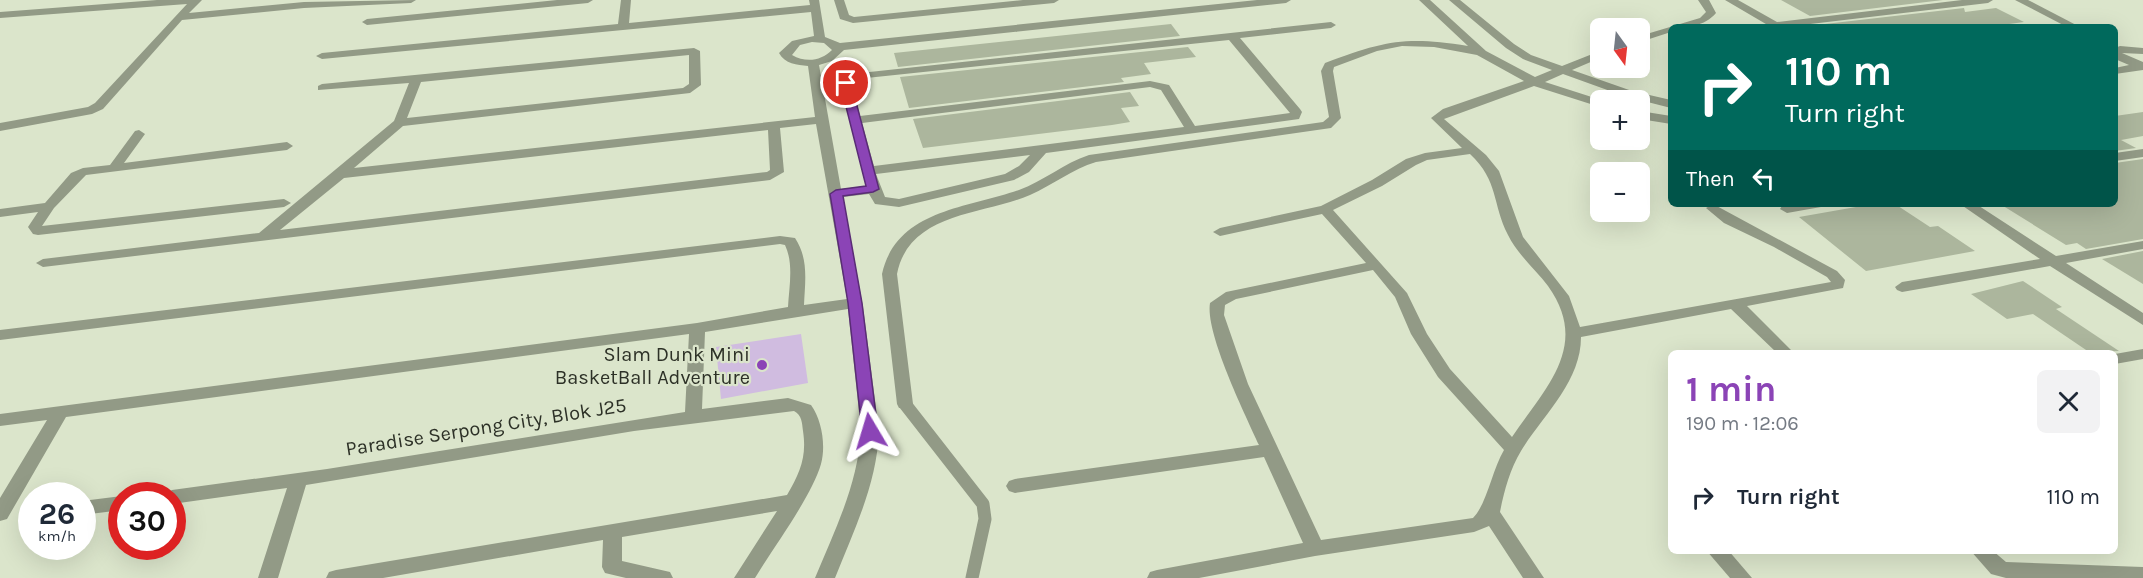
<!DOCTYPE html>
<html lang="en">
<head>
<meta charset="utf-8">
<style>
  :root { --surface:#fff; --page:#f2f2f3; --text:#1f2937; --muted:#747a83; --accent:#8b44b6 }
  body { margin:0; font-family:Karla,sans-serif; background:var(--page); color:var(--text); height:100vh; display:flex; flex-direction:column; font-size:22px; white-space:nowrap }
  * { box-sizing:border-box; margin:0 }
  p { font-size:20px; color:var(--muted) }
  .icon { flex:none; width:33px; height:33px; fill:none; stroke:currentColor; stroke-width:2; stroke-linecap:round; stroke-linejoin:round }
  .map { position:relative; flex:1; overflow:hidden }
  .drawer { position:absolute; left:1668px; top:350px; width:450px; height:204px; display:flex; flex-direction:column; background:var(--surface); border-radius:9px; box-shadow:0 6px 24px #0002 }
  .drawer>* { flex:none }
  .hud { position:absolute; left:1668px; top:24px; width:450px; height:183px; border-radius:9px; box-shadow:0 6px 24px #0002; background:#00695c; color:#fff; overflow:hidden }
  .needle { width:39px; rotate:165deg }
  .buttons { position:absolute; left:1590px; top:18px; display:grid; gap:12px }
  .buttons a { display:grid; place-items:center; width:60px; height:60px; border-radius:9px; background:var(--surface); box-shadow:0 6px 24px #0002; font-size:30px }
  .speed { position:absolute; left:18px; top:482px; display:flex; gap:12px; font-size:30px; font-weight:700; text-align:center }
  .speed>* { display:grid; place-content:center; width:78px; height:78px; border-radius:50%; background:var(--surface); box-shadow:0 6px 24px #0002; line-height:1 }
  .speed small { font-size:15px; font-weight:400 }
  .speed .limit { border:9px solid #d22; background:#fff; color:#111 }
  .pin { position:absolute; display:grid; place-items:center; width:51px; height:51px; color:#fff; margin:-26px; border:3px solid #fff; border-radius:50%; box-shadow:0 2px 6px #0007 }
  .me { position:absolute; width:66px; margin:-33px; rotate:353deg; stroke-linejoin:round; filter:drop-shadow(0 0 4px #0008) }
  .turn { display:flex; align-items:center; gap:21px; height:126px; padding:0 18px; font-size:27px }
  .turn .icon { width:78px; height:78px; stroke-width:2.5 }
  .turn b { display:block; font-size:42px; line-height:51px }
  .then { display:flex; align-items:center; height:57px; padding:0 18px; background:#0003; gap:12px; font-size:22px }
  .round { display:grid; place-items:center; flex:none; width:63px; height:63px; border-radius:9px; background:var(--page) }
  .overview { display:flex; align-items:center; justify-content:space-between; height:102px; padding:0 18px }
  h1 { font-size:36px; font-weight:700; line-height:45px; color:var(--accent) }
  ul { padding:0; list-style:none }
  li { display:flex; align-items:center; gap:18px; height:90px; padding:0 18px }
  li div { flex:1 }
  li b { display:block; font-size:22px }
  li em { font-style:normal }
  .map>svg:first-child { display:block }
</style>
</head>
<body>
<div class="map">
<svg width="2143" height="578" viewBox="0 0 2143 578">
  <rect width="100%" height="100%" fill="#dbe5cb"/>
  <path fill="#d0bce0" d="M801,334L808,383L721,399L716,347Z"/>
  <g fill="#acb69d">
    <path d="M1781,0H1943L1810,16Z"/>
    <path d="M1964,8L1965,12L1996,8L2024,22L1987,27H1830L1825,24Z"/>
    <path d="M1171,24L1180,36L898,67L894,53Z"/>
    <path d="M1188,47L1196,57L1144,63L1151,74L1121,78L1124,82L909,108L900,77Z"/>
    <path d="M1130,92L1139,106L1121,108L1130,122L1112,125L923,148L913,119Z"/>
    <path d="M2143,112V136L2121,140L2136,148L2115,151V116Z"/>
    <path d="M2143,159V239L2086,249L2077,243L2066,245L2000,204H2115V163Z"/>
    <path d="M1873,204H1895L1930,227L1938,226L1975,251L1866,271L1799,217Z"/>
    <path d="M2143,251V284L2102,259Z"/>
    <path d="M2023,281L2062,307L2056,309L2119,351L2089,352L2033,314L2007,319L1971,294Z"/>
  </g>
  <g fill="none" stroke-linecap="round" stroke-linejoin="round">
    <path stroke="#929a86" stroke-width="13" d="M905,404L983,504L985,519L972,578"/>
    <g fill="#929a86" fill-rule="evenodd">
      <path d="M157,0H202L189,13L304,2L416,0L411,3L304,8L182,20L103,109L92,114L0,131V123L88,107L95,103L187,4L0,18V12Z"/>
      <path d="M557,0H593L588,3L367,25L362,22L367,19Z"/>
      <path d="M621,0H631L629,23L810,5L809,0H819L825,37L840,43L1257,0H1291L1286,3L844,50L832,61L819,65L841,189L866,186L840,83L844,77L851,74L1331,22L1336,25L1331,28L1240,38L1300,109L1302,112L1299,119L1046,153L1029,172L1014,180L899,207L875,204L869,194L843,197L863,307L879,431C877,484 854,530 835,578H815C835,530 858,484 861,431L848,309L705,332L702,409L788,398L811,405C822,420 826,446 821,464C812,496 773,548 755,578H734L777,511L622,537V561L670,572L673,578H626L605,573L602,567L603,540L383,578H326L329,572L336,570L787,495C800,473 807,457 803,431C802,423 802,415 794,411L634,431L306,485L278,578H258L287,488L172,504V495H164L172,490L327,469L685,412L689,334L66,417L7,519L0,521V498L47,420L0,426V414L697,323L788,307C789,287 794,264 785,245L780,244L0,340V330L780,236L795,238C809,259 805,282 804,305L847,299L816,124L780,128L784,172L770,180L43,267L36,263L43,259L259,233L394,121L409,83L318,90V86L322,84L694,48L700,51L701,85L690,93L403,126L354,168L815,117L808,66C797,65 785,64 779,53L792,41L814,36L811,12L322,59L316,56L322,53L618,24ZM1229,40L1290,113L1195,126L1169,85L1150,81L860,116L852,83L857,79ZM812,42L824,43L832,50C821,61 806,63 792,55L800,45ZM689,55V84L683,88L407,118L421,82ZM1150,87L1161,90L1184,127L874,166L862,123ZM768,130L770,170L767,172L280,230L344,178ZM1030,155L1019,166L1005,174L899,199L885,197L876,174Z"/>
      <path d="M834,0H844L849,15L854,17L1023,0H1059L1054,3L853,23L840,19Z"/>
      <path d="M1419,0H1430L1486,51L1535,77L1552,70L1523,59L1506,48L1449,0H1460L1514,44L1531,55L1562,66L1600,51V58L1572,70L1632,91L1671,100V108L1624,96L1563,74L1545,82L1601,100L1600,107L1534,86L1444,119L1486,155L1499,171L1523,237L1569,296L1580,327L1831,282L1827,277L1774,247L1724,223L1706,208L1713,204L1837,271L1845,280L1843,288L1747,306L1793,352H1776L1731,309L1581,337C1581,382 1543,415 1521,451C1510,469 1504,491 1500,512L1544,578H1523L1489,526L1474,532L1315,556L1199,578H1147L1150,572L1157,570L1303,543L1264,457L1015,493L1009,491L1006,486L1009,481L1015,479L1259,445C1245,414 1205,333 1210,303L1226,292L1366,263L1322,214L1220,236L1213,232L1220,228L1321,206L1372,180L1406,159L1425,153L1462,148L1431,118L1443,109L1524,81L1477,55L1434,47L1402,46L1377,51L1334,67L1333,71L1341,118L1331,128L1096,162C1072,169 1053,185 1030,195C983,215 909,212 897,274L913,404L911,408H899L897,404L882,274C896,210 968,208 1019,190C1044,181 1064,163 1089,155L1323,122L1329,117L1321,71L1325,63C1384,41 1405,36 1468,46ZM1470,154C1499,181 1492,204 1508,235C1518,255 1535,269 1548,286C1591,346 1545,388 1512,437L1450,369L1427,334L1407,293L1333,210L1382,186L1416,165L1427,160ZM1373,270L1395,297L1411,334L1438,377L1504,450C1492,470 1487,504 1473,518L1321,540L1248,384L1224,315L1225,305L1236,299Z"/>
      <path d="M1698,0H1709L1716,13C1704,27 1688,27 1671,27V32L1640,42V36L1700,18L1706,12Z"/>
      <path d="M1725,0H1738L1777,22L1962,0H1993L1988,3L1785,27H1771Z"/>
      <path d="M2015,0H2028L2080,27H2067Z"/>
      <path d="M2120,46L2143,48V54L2122,53L2143,62V70L2115,74V68L2129,65L2115,59V48Z"/>
      <path d="M1640,111L1671,116V124L1640,119Z"/>
      <path d="M139,130L145,134L124,163L287,142L293,146L287,150L86,175L54,208L42,226L284,199L291,203L284,207L38,235L33,234L28,227L38,212L0,217V209L45,203L71,173L83,168L110,165L135,131Z"/>
      <path d="M2143,149V157L2115,161V153Z"/>
      <path d="M1792,204H1823L1821,207L1787,213L1780,209L1782,206Z"/>
      <path d="M1960,204H1976L2056,256L2143,241V249L2066,263L2143,313V325L2050,266L1902,292L1897,290L1895,287L1902,282L2040,259Z"/>
      <path d="M2143,349V359L2115,364V354Z"/>
      <path d="M122,496V510L82,515V501Z"/>
      <path d="M1706,550H1728L1752,578H1730Z"/>
      <path d="M1970,550H1992L2006,562L2143,567V578H2006L1991,574Z"/>
    </g>
  </g>
  <path fill="#8b44b6" stroke="#5a2c76" stroke-width="1.5" d="M846,80L851,83L879,189L873,192L843,196L862,303L878,431L876,435H865L862,431L848,303L830,194L836,190L866,186L840,83Z"/>
  <circle fill="#8b44b6" stroke="#dbe5cb" stroke-width="2" cx="762" cy="365" r="6"/>
  <g text-anchor="middle" dominant-baseline="central" stroke-width="4.5" stroke-linejoin="round" paint-order="stroke">
    <g font-size="20" fill="#2d3127" stroke="#dbe5cb" text-anchor="end">
      <text x="750" y="354">Slam Dunk Mini<tspan x="750" dy="23">BasketBall Adventure</tspan></text>
    </g>
    <g font-size="20" fill="#2d3127" stroke="#dbe5cb">
      <text transform="translate(486 427) rotate(-9)">Paradise Serpong City, Blok J25</text>
    </g>
  </g>
</svg>
<div class="buttons">
<a><svg class="needle" viewBox="-14 -14 28 28"><path d="M0-13l5 13h-10z" fill="#e53935"/><path d="M0 13l5-13h-10z" fill="#747a83"/></svg></a>
<a>+</a>
<a>−</a>
</div>
<div class="speed"><div>26<small>km/h</small></div><div class="limit">30</div></div>
<div class="pin" style="left:846px;top:83px;background:#d93025"><svg class="icon" aria-label="arrive" viewBox="0 0 24 24"><path d="M6 21V4h12l-3 4 3 4H6"/></svg></div>
<svg class="me" style="left:870px;top:431px" viewBox="-20 -20 40 40"><path d="M0-17L14 15 0 8-14 15z" fill="#8b44b6" stroke="#fff" stroke-width="4"/></svg>
<div class="hud">
<div class="turn"><svg class="icon" aria-label="right" viewBox="0 0 24 24"><path d="M7 20v-9h11M14 6l5 5-5 5"/></svg><div><b>110 m</b>Turn right</div></div>
<div class="then">Then<svg class="icon" aria-label="left" viewBox="0 0 24 24"><path d="M17 20v-9H6M10 6l-5 5 5 5"/></svg></div>
</div>
<section class="drawer">
<div class="overview"><div><h1>1 min</h1><p>190 m · 12:06</p></div><a class="round"><svg class="icon" aria-label="close" viewBox="0 0 24 24"><path d="M6 6l12 12M18 6L6 18"/></svg></a></div>
<ul>
<li><svg class="icon" aria-label="right" viewBox="0 0 24 24"><path d="M7 20v-9h11M14 6l5 5-5 5"/></svg><div><b>Turn right</b></div><em>110 m</em></li>
</ul>
</section>
</div>
</body>
</html>
